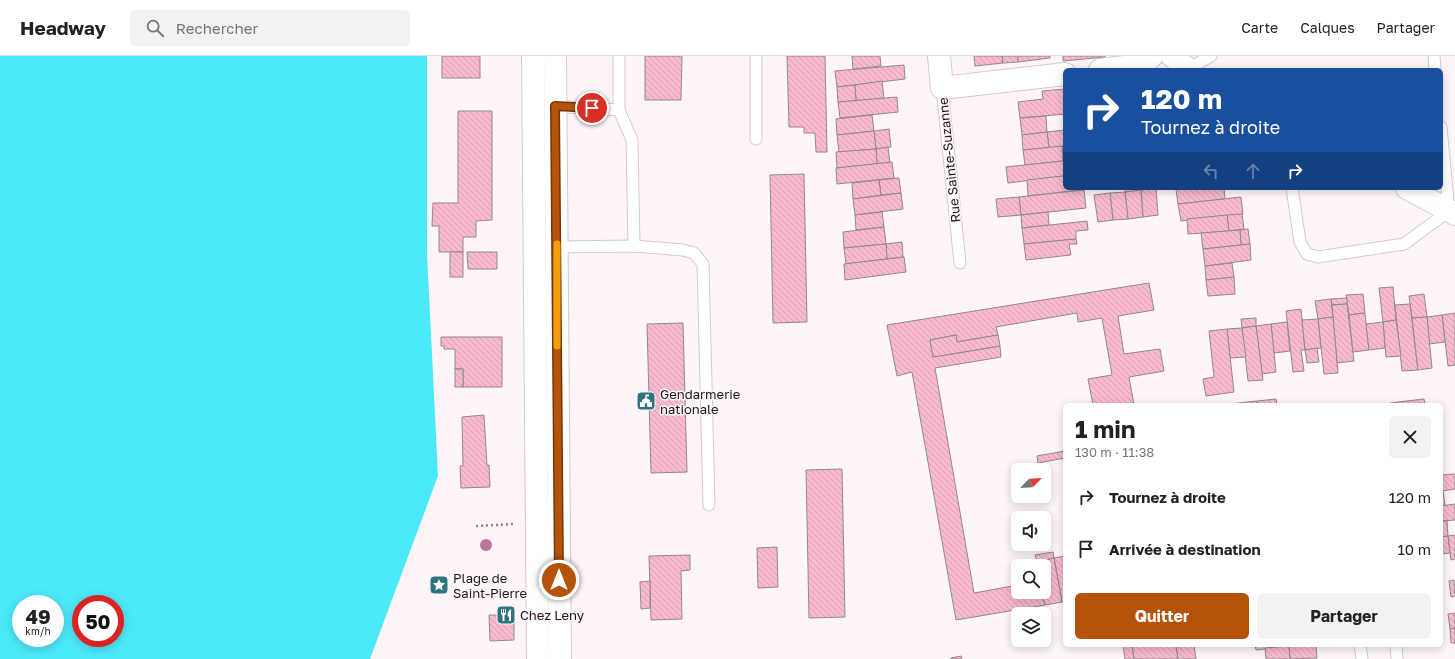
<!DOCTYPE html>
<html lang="fr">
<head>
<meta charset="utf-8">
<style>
  :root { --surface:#fff; --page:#f2f2f2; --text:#222; --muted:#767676; --line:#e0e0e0; --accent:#b45309 }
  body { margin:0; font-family:"Golos Text",sans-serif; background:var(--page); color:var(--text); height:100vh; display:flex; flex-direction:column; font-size:15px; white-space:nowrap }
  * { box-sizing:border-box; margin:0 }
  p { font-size:13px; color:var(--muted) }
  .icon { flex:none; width:22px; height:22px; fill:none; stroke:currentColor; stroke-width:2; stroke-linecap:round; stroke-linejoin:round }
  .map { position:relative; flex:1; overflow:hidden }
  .sheet { position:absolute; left:1063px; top:347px; width:380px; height:244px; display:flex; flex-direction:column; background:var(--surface); border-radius:6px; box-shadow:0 2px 10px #0003 }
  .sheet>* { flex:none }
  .banner { position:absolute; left:1063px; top:12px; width:380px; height:122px; border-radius:6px; box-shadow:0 2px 10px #0003; background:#1a4fa0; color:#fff; overflow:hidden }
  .needle { width:26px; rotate:65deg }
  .fabs { position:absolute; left:1011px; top:407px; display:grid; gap:8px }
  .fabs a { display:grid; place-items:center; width:40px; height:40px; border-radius:6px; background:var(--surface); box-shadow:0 2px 10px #0003; font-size:20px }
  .speed { position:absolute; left:12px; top:539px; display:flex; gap:8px; font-size:20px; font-weight:700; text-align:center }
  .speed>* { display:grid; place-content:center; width:52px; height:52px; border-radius:50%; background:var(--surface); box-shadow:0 2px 10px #0003; line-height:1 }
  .speed small { font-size:10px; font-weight:400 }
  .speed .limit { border:6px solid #d22; background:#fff; color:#111 }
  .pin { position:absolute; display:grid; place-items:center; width:34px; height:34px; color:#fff; margin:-17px; border:2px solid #fff; border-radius:50%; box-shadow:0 1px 4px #0007 }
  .me { position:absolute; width:44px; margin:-22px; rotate:0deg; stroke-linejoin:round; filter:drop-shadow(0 0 3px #0008) }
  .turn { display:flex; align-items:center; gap:14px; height:84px; padding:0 12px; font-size:18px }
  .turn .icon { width:52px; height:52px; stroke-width:2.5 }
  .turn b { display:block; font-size:28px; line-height:34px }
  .lanes { display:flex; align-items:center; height:38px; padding:0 12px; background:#0003; justify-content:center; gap:20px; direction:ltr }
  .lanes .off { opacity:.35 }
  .round { display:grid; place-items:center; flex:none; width:42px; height:42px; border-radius:6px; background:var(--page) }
  .summary { display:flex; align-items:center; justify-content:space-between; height:68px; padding:0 12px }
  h1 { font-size:24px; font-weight:700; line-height:30px }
  .cta { display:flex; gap:8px; margin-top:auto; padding:8px 12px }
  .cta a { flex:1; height:46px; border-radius:6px; background:var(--accent); color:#fff; font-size:16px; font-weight:700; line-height:46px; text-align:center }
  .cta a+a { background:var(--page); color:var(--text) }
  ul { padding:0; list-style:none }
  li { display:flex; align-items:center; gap:12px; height:52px; padding:0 12px }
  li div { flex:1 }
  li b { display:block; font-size:15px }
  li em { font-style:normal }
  header { display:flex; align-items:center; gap:24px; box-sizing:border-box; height:56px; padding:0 20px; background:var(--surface); border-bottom:1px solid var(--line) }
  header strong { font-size:19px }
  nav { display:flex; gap:22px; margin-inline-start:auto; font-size:14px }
  .search { width:280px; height:36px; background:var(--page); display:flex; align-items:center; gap:10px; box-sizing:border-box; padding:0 14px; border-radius:6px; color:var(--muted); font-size:15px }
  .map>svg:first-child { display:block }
</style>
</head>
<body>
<header>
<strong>Headway</strong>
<div class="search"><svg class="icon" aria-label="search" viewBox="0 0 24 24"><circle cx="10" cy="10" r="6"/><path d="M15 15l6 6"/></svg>Rechercher</div>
<nav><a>Carte</a><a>Calques</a><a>Partager</a></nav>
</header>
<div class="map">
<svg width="1455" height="603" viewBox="0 0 1455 603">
  <defs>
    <pattern id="building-back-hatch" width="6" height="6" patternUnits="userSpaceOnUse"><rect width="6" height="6" fill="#f9bad1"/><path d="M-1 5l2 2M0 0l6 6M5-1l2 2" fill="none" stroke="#d59fb3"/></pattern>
  </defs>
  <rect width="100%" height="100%" fill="#fff5f8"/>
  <path fill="#4ce9fb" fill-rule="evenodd" d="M0,0H427V197L438,420L370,603H0ZM21,548H55V582H21ZM81,548H115V582H81Z"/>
  <g fill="url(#building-back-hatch)" stroke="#90888b">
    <rect x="442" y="0" width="38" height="22"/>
    <path d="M645,0H682L681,44H645Z"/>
    <path d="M787,0H825L827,96H816L815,77H804V71H789Z"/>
    <path d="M852,0H880L881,10L853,13Z"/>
    <path d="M974,0H1002L1003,7L975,10Z"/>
    <path d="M1002,0H1018V6L1003,7Z"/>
    <path d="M1018,0H1050V2L1018,6Z"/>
    <path d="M1063,0H1105V1L1063,5Z"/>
    <path d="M904,9L905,23L837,31L835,15Z"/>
    <path d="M882,25L884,43L856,45L855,29Z"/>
    <path d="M855,29L856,45L838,46L837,31Z"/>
    <path d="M1065,33V58L1020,62L1018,46L1043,43L1042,35Z"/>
    <path d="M897,41L898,56L840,62L838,46Z"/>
    <path d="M458,55H492V164L476,165V181H463V196H439V170H432L433,147H458Z"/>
    <path d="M872,59L874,75L837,79L836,63Z"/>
    <path d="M1046,60L1047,76L1022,79L1020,62Z"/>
    <path d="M889,73L891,91L876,93L874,75Z"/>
    <path d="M1065,74V90L1049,92L1047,76Z"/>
    <path d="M874,75L876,93L839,96L837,79Z"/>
    <path d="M1047,76L1049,92L1023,94L1022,79Z"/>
    <path d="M1062,90H1065V105H1063Z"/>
    <path d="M1062,90L1063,105L1025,109L1023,94Z"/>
    <path d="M888,91L890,107L877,108L876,93Z"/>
    <path d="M876,93L877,108L837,112L836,96Z"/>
    <path d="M1063,105H1065V120L1008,127L1006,111Z"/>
    <path d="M892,106L894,122L837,128L836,112Z"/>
    <path d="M804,118L807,266L773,267L770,119Z"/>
    <path d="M1062,120H1065V132H1079V134L1028,140L1027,124Z"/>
    <path d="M899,122L901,137L881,139L879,124Z"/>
    <path d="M879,124L881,139L853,143L852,127Z"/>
    <path d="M1125,132H1137V135L1125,136Z"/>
    <path d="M1156,132L1158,159L1143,161L1141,134Z"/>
    <path d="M1181,132H1224L1225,143L1178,148L1176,133Z"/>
    <path d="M1084,134L1086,152L1021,159L1019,141Z"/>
    <path d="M1141,134L1143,161L1128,163L1125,136Z"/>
    <path d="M1125,136L1128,163L1113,164L1110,137Z"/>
    <path d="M901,137L903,153L855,159L853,143Z"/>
    <path d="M1110,137L1113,164L1098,166L1094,139Z"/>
    <path d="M1019,141L1021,159L998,161L996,143Z"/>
    <path d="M1241,141L1243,158L1181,165L1178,148Z"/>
    <path d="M882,156L884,171L856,174L855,159Z"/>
    <path d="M1048,156L1049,169L1022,172L1021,159Z"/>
    <path d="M1242,158L1244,173L1229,175L1227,159Z"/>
    <path d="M1227,159L1229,175L1188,178L1187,163Z"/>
    <path d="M1087,165L1088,174L1076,175V183L1024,188L1022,172Z"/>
    <path d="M884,171L886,188L844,192L843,176Z"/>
    <path d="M1248,173L1250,188L1241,189L1240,174Z"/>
    <path d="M1240,174L1241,189L1203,193L1201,177Z"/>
    <path d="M1076,183L1077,188H1069L1071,199L1026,204L1024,188Z"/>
    <path d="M902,186L903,201L887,203L886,188Z"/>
    <path d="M886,188L887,203L846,208L844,192Z"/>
    <path d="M1250,188L1251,204L1205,210L1203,193Z"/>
    <rect x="450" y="196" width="13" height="25"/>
    <path d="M467,196H497V213H468Z"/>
    <path d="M904,201L906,216L845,224L844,208Z"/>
    <path d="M1232,207L1234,221L1206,224L1205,210Z"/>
    <path d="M1234,221L1235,238L1208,240L1206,224Z"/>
    <path d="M1149,227L1154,254L1118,260L1124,298L1160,293L1164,315L1129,321L1134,349H1093L1088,323L1112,319L1102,262L1078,266L1077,257L996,271L998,279L957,286L956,279L930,284L933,301L1000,290L1001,301L935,312L974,537L1018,529V536H1042L1045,549L956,564L912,316L897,320L887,269Z"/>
    <path d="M1393,231L1396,264L1383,266L1379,232Z"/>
    <path d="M1363,238L1365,257L1349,259L1346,239Z"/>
    <path d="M1424,238L1427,261L1412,262L1409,240Z"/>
    <path d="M1347,242V248L1332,249L1331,243Z"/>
    <path d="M1331,243L1333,261L1318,263L1315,245Z"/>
    <path d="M1347,248L1354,305L1337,307L1332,249Z"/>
    <path d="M1410,248L1418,314L1402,315L1395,249Z"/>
    <path d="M1301,253L1305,294H1301L1304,315L1293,316L1286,255Z"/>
    <path d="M1365,257L1369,294L1353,296L1349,259Z"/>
    <path d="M1455,257V309L1448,310L1442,259Z"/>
    <path d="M1442,259L1445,286L1429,288L1427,261Z"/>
    <path d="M1333,261L1338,317L1324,318L1318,263Z"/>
    <path d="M1427,261L1432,312L1418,314L1412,262Z"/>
    <path d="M1256,262V270L1242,272L1241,263Z"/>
    <path d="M1318,263L1321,292L1305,294L1302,264Z"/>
    <path d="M1396,264L1401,300L1386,301L1383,266Z"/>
    <path d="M1287,266L1290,295L1274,297L1271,268Z"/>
    <path d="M1383,266L1385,292L1369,294L1366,268Z"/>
    <path d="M683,267L687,416L651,417L647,268Z"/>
    <path d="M1271,268L1276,316L1262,318L1256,270Z"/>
    <path d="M1256,270L1263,324L1248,325L1242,272Z"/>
    <path d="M1242,272L1246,301L1230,302L1227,273Z"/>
    <path d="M1227,273L1234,336L1206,340L1203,323L1214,321L1209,275Z"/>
    <path d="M956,279L957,286L998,279L1000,290L933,301L930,284Z"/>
    <path d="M441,281H502V331H463V313H455V293H444V290H441Z"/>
    <path d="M1317,292L1319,306L1307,307L1305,294Z"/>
    <rect x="455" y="313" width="8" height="18"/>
    <path d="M1276,343L1277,349H1258L1257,345Z"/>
    <path d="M1424,343L1425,349H1385V348L1398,346Z"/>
    <path d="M1257,345L1258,349H1223L1230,348Z"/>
    <path d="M484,359L487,410L489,409L490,431L461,432L460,410H463L462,361Z"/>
    <path d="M1065,395V402L1038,407L1037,400Z"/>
    <path d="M842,413L845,561L809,562L806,414Z"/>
    <path d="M1455,418V433L1441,435V419Z"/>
    <path d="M1443,434L1445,449L1441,450V435Z"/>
    <path d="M1455,448V464L1441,465V450Z"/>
    <path d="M1441,465H1447L1448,480L1441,481Z"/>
    <path d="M1455,479V503L1451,504L1448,480Z"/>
    <path d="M1448,480L1450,497L1441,498V481Z"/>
    <path d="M777,491L778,531L758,532L757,492Z"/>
    <path d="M1053,496L1054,502L1037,506L1035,499Z"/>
    <path d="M690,499V514L681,515L682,563L651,564L649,500Z"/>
    <path d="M1065,500V545L1062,546L1054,502Z"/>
    <path d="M1054,502L1062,546L1045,549L1042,536H1044V510H1037V506Z"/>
    <path d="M1037,506V510H1018V516L1017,509Z"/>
    <path d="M1454,524L1455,540L1451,541L1449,525Z"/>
    <path d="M650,525V552L641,553L640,526Z"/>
    <path d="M1029,551L1030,558H1024L1023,553Z"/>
    <path d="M1455,557V572L1450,573L1448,558Z"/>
    <path d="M489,559H514V584L490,585Z"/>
    <path d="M1455,572V587H1451L1450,573Z"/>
    <path d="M1123,589H1132L1134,603H1125Z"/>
    <path d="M1132,589H1176L1178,603H1134Z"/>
    <path d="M1176,589H1194L1196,603H1178Z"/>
    <path d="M1255,589H1298L1256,594Z"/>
    <path d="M1298,589H1316L1317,602L1290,603L1289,590Z"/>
    <path d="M1289,590L1290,603H1266L1265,592Z"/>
    <path d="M961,600L962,603H951V602Z"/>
  </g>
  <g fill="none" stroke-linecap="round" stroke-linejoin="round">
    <g stroke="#d4cacd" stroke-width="13">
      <g id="lane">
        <path d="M619,0V54L632,84L634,190"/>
        <path d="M1434,0L1435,14"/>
        <path d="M1188,13L1211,0"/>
        <path d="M942,32L960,207"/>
        <path d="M551,50L619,54"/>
        <path d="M756,83V0"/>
        <path d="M1292,132L1300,186L1307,198L1318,201L1404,188L1449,155L1441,71"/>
        <path d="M557,191L634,190L683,194L694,197L703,208L709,449"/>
        <path d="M1360,589L1362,603"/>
        <path d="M1396,589L1397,603"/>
      </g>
    </g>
    <g stroke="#d4cacd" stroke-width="24">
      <g id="street">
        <path d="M939,0L942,32L1065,18"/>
        <path d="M1172,0L1189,14"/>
        <path d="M1100,14L1141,9L1152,0"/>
        <path d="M1407,132L1455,158"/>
      </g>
    </g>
    <g stroke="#d4cacd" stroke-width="24">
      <g id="secondary">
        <path d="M533,0L538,603"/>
        <path d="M555,0L560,603"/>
      </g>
    </g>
    <path stroke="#8c8688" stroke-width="2.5" stroke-dasharray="2 3" stroke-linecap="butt" d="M476,470L513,468"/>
    <use href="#lane" stroke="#fff" stroke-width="11"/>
    <use href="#street" stroke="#fff" stroke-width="22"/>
    <use href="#secondary" stroke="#fff" stroke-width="22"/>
  </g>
  <circle fill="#bd769a" cx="486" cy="489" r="6"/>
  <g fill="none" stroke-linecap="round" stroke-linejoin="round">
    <g stroke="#753606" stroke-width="10">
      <path id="route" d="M559,524L555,50L592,52"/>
    </g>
    <use href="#route" stroke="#b45309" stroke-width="7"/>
    <path stroke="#f59e0b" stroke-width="7" d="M557,188V290"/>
  </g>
  <defs>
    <g id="civic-square" transform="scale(1)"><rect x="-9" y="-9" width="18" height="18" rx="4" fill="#2d757e" stroke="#fff5f8"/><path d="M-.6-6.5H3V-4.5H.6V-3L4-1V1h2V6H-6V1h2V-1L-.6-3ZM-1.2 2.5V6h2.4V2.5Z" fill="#fff"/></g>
    <g id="sight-square" transform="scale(1)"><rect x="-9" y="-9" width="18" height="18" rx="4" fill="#2d757e" stroke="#fff5f8"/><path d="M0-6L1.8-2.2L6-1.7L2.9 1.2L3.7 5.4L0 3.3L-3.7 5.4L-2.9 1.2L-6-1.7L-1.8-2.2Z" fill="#fff"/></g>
    <g id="restaurant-square" transform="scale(1)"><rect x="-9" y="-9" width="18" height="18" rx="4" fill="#2d757e" stroke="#fff5f8"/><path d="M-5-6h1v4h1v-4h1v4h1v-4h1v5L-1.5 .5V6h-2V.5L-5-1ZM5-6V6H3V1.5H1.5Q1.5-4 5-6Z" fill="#fff"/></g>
  </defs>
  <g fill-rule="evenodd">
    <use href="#civic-square" x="646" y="345"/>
    <use href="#sight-square" x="439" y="529"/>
    <use href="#restaurant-square" x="506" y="559"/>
  </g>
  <g text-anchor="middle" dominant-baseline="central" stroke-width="3" stroke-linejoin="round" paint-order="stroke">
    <g font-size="13" fill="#1b1819" stroke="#fff5f8">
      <text transform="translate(949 104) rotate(-96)">Rue Sainte-Suzanne</text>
    </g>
    <g font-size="13" fill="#1b1819" stroke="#fff5f8" text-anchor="start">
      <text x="660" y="338">Gendarmerie<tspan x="660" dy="15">nationale</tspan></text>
      <text x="453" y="522">Plage de<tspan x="453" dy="15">Saint-Pierre</tspan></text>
      <text x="520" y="559">Chez Leny</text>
    </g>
  </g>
</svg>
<div class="fabs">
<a><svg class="needle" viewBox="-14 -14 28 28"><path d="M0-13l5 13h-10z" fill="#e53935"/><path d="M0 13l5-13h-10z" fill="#767676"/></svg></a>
<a><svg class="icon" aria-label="sound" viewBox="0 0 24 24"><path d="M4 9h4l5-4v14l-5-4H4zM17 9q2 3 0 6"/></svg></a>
<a><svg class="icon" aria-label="search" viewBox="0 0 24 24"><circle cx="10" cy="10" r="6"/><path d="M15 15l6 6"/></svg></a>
<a><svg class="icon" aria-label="layers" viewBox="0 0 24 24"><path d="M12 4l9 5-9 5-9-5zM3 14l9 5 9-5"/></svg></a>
</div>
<div class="speed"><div>49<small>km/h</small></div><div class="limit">50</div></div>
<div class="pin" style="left:592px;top:52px;background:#d93025"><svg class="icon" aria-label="arrive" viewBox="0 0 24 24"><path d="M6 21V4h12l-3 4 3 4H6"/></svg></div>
<svg class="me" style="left:559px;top:524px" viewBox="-20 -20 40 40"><circle r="17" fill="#b45309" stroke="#fff" stroke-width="3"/><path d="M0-11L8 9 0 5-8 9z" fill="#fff"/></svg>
<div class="banner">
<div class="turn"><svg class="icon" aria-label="right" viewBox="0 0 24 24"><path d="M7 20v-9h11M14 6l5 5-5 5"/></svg><div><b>120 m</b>Tournez à droite</div></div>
<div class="lanes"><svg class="icon off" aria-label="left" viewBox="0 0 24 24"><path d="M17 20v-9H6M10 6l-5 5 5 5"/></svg><svg class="icon off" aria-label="ahead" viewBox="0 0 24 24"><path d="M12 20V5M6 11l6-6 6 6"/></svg><svg class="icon" aria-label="right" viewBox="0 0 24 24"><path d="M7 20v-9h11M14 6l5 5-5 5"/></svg></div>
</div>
<section class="sheet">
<div class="summary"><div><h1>1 min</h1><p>130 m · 11:38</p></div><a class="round"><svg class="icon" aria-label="close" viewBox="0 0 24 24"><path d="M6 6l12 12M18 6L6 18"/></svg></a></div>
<ul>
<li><svg class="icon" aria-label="right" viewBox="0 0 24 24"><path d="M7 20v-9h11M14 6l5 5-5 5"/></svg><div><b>Tournez à droite</b></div><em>120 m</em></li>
<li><svg class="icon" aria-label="arrive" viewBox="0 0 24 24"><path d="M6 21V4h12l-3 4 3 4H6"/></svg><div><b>Arrivée à destination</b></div><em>10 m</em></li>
</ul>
<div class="cta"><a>Quitter</a><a>Partager</a></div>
</section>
</div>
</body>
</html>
